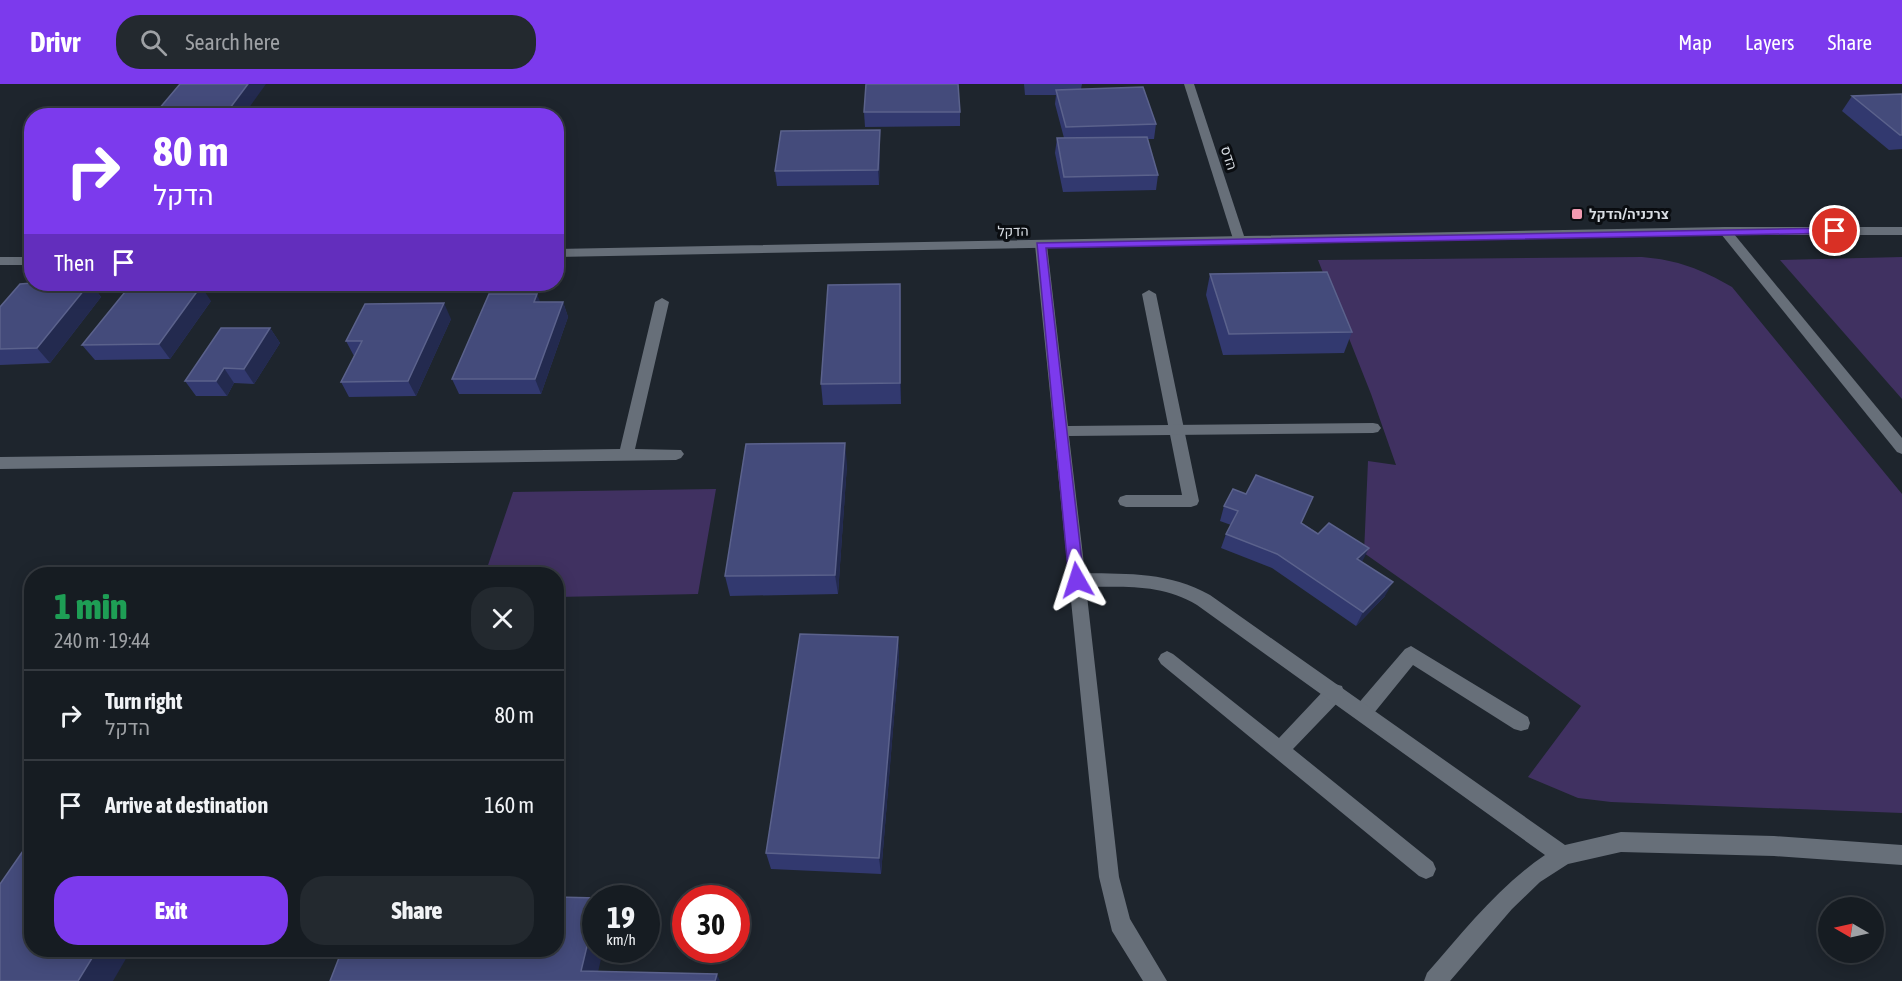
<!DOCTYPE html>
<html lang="en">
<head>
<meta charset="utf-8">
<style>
  :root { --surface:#161c22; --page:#23292f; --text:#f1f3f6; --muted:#9ea1a5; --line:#353a40; --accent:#7c3aed }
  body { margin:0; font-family:"Asap Condensed",Heebo,sans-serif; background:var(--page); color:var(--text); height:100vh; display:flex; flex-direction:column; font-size:22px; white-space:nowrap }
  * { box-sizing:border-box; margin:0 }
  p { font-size:20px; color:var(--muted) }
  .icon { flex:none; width:33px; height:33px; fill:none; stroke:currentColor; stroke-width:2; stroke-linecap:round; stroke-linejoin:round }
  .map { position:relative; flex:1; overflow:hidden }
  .drawer { position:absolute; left:24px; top:483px; width:540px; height:390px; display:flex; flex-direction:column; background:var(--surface); border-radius:24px; box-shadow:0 3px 15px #0003,0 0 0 2px var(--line) }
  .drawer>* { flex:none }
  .top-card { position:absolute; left:24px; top:24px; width:540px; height:183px; border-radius:24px; box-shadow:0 3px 15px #0003,0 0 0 2px var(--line); background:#7c3aed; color:#fff; overflow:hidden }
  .needle { width:39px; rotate:279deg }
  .tools { position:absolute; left:1818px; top:813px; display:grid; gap:12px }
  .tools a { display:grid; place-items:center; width:66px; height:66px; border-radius:50%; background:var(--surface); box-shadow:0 3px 15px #0003,0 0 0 2px var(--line); font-size:30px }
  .speed { position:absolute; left:582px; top:801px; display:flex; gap:12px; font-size:30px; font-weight:700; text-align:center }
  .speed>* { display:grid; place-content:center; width:78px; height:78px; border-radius:50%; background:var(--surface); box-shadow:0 3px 15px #0003,0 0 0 2px var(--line); line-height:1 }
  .speed small { font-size:15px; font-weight:400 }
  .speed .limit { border:9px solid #d22; background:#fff; color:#111 }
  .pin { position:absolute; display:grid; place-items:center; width:51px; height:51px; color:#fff; margin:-26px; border:3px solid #fff; border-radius:50%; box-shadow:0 2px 6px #0007 }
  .me { position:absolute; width:66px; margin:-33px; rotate:354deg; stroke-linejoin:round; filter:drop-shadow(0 0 4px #0008) }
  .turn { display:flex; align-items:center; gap:21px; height:126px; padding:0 30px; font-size:27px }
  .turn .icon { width:78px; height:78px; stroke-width:2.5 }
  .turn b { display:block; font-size:42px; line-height:51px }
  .then { display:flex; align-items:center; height:57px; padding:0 30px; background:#0003; gap:12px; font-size:22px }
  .round { display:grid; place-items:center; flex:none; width:63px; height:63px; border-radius:24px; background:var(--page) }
  .summary { display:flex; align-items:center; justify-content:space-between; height:102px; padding:0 30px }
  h1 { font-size:36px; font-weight:800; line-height:45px; color:#1e9e55 }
  .cta { display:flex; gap:12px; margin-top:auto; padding:12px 30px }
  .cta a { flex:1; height:69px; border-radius:24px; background:var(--accent); color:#fff; font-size:24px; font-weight:800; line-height:69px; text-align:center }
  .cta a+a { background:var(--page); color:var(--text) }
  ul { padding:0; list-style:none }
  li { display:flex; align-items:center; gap:18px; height:90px; padding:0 30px; border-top:2px solid var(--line) }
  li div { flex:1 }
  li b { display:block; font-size:22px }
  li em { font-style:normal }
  header { display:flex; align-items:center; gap:36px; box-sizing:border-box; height:84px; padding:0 30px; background:var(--accent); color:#fff }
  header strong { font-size:28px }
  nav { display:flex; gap:33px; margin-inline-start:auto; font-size:21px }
  .search { width:420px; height:54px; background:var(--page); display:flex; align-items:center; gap:15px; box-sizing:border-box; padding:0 21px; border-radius:24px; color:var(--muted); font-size:22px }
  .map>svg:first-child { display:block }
</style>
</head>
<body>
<header>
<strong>Drivr</strong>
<div class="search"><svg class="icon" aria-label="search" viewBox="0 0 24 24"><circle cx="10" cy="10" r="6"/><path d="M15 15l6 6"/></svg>Search here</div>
<nav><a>Map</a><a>Layers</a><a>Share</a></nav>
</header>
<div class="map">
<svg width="1902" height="897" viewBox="0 0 1902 897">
  <rect width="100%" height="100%" fill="#1e252d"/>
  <g fill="#403161">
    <path d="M1642,173C1678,176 1701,185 1732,203L1902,410V729L1611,718L1578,714L1528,693L1581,622L1364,469L1368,377L1396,381L1371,310L1318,176Z"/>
    <path d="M1902,173V315L1780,176Z"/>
    <path d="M716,405L698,510L557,513L556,490H485L513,408Z"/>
  </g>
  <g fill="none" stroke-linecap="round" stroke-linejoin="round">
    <g fill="#676f79" fill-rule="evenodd">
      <path d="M1149,206L1156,210L1199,417L1197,421L1191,423H1126L1120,421L1118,417L1120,413L1126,411H1182L1142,210Z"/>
      <path d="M1411,562L1528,633L1530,639L1528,645L1521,647L1514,645L1413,581L1370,634L1363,636L1356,634L1354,628L1356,622L1405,565Z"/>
      <path d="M1167,567L1173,570L1279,654L1328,602L1335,600L1342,602L1344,608L1342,614L1293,665L1433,778L1436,785L1433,792L1426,795L1419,792L1161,580L1158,575L1161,570Z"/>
    </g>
    <g fill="#676f79" fill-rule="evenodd">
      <path d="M1184,0H1194L1246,158L1244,161H1236L1234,158Z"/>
      <path d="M1725,143L1729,144L1902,354V370L1897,368L1721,150L1719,147L1721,144Z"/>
      <path d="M1041,157L1047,161L1068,342L1373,339L1378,340L1381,344L1378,348L1373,349L1069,352L1085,489C1130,490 1169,488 1210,511L1565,761L1621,748L1774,752L1902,761V781L1774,772L1621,768L1568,780L1540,798L1512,825L1450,897H1424L1427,889C1464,847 1499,802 1545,771L1197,521C1162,500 1126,503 1086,503L1119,793L1130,835L1167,897H1143L1112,847L1099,793L1035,161Z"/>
      <path d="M662,214L669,218L635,365L681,366L684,370L681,374L676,376L0,385V373L620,365L655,218Z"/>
    </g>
    <g fill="#676f79" fill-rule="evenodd">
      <path d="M1725,143H1902V151H1725L556,173V165Z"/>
      <rect x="0" y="173" width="32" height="8"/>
    </g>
  </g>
  <g fill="#32396f">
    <path d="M1024,0H1082L1081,5L1156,40L1154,55H1147L1158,91L1156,106L1063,108L1055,69L1057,54H1064L1055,20L1056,11H1025Z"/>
    <path d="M1902,10V65L1889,66L1842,27L1852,12Z"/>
    <path d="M864,28H960V42L865,43Z"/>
    <path d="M880,46V60L879,101L777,102L775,87Z"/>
    <path d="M1210,190L1352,248L1344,269L1223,271L1206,211Z"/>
    <path d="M20,200H91L101,213L50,279L0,281V223Z"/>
    <path d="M211,217L170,275L95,276L82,261Z"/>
    <path d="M540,218H563L568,233L541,310H459L452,295Z"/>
    <path d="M901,221V320L823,321L821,300Z"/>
    <path d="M451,235L416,312L349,313L341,298L354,272L346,257Z"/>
    <path d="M270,244L280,259L254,300L234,299L227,312H196L185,297Z"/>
    <path d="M847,380L838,510L730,512L725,492Z"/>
    <path d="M1224,422L1302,439L1362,478L1385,512L1356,542L1272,484L1221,464L1226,450L1231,441L1220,437Z"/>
    <path d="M898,553L899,573L881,790L771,785L766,769Z"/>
  </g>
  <g fill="#232a4f">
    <path d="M248,0H266L243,32H224Z"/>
    <path d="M880,46V60L879,101L878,86Z"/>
    <path d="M89,200H91L101,213L50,279L37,264Z"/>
    <path d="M900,200L901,221V320L900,299Z"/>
    <path d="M201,202L211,217L170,275L159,260Z"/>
    <path d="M537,210L543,225L534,218Z"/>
    <path d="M563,218L568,233L541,310L535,295Z"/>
    <path d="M444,219L451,235L416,312L408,297Z"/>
    <path d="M270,244L280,259L254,300L244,285Z"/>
    <path d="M224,284L234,299L227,312L216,297Z"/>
    <path d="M845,359L847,380L838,510L835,491Z"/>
    <path d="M1369,464L1362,478L1357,475Z"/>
    <path d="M1393,498L1385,512L1356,542L1363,528Z"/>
    <path d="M898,553L899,573L881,790L879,774Z"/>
    <path d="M596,825V866H603L596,897L581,887Z"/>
    <path d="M97,866H131L113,897H78Z"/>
    <path d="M717,890L720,897H715Z"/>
  </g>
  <g fill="#444b7b" stroke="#5b628c" stroke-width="1.5">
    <path d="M180,0H248L224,32H153Z"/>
    <path d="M866,0H958L960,28H864Z"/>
    <path d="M1143,3L1156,40L1066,43L1056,6Z"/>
    <path d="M1902,10V51H1900L1852,12Z"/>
    <path d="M880,46L878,86L775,87L781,47Z"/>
    <path d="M1147,53L1158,91L1064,93L1057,54Z"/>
    <path d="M1327,188L1352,248L1229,250L1210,190Z"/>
    <path d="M20,200L32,199L89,200L37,264L0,265V223Z"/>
    <path d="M900,200V299L821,300L828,201Z"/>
    <path d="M201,202L159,260L82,261L129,203Z"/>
    <path d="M489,210H537L534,218H563L535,295H452Z"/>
    <path d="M444,219L408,297L341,298L362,257H346L365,220Z"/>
    <path d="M221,244H270L244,285L224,284L216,297H185Z"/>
    <path d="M845,359L835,491L725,492L746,360Z"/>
    <path d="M1256,391L1313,413L1301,439L1318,450L1329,439L1369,464L1357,475L1393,498L1363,528L1277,470L1226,450L1238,427L1224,422L1233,405L1246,410Z"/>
    <path d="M800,550L898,553L879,774L766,769Z"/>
    <path d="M32,754V866H97L78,897H0V800Z"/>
    <path d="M556,813L598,814H596V825L581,887L717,890L715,897H330L342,866H556Z"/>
  </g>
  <path fill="#7c3aed" stroke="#51269a" stroke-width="1.5" d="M1835,144L1839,145V149L1046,164L1084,496L1082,500H1072L1069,496L1037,159Z"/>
  <rect fill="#f19ab1" stroke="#0a0d11" stroke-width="2" x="1571" y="124" width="12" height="12" rx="3"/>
  <g text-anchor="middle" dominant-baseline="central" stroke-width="6" stroke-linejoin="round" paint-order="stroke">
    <g font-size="14" fill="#d8dde3" stroke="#0a0d11">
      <text transform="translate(1229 74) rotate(72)">הדס</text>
      <text transform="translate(1013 147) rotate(-1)">הדקל</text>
    </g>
    <g font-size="14" font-weight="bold" fill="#d8dde3" stroke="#0a0d11" text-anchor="start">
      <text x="1589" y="130">צרכניה/הדקל</text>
    </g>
  </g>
</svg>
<div class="tools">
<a><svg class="needle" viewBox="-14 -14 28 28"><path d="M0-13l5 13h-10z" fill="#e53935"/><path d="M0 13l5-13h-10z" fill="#9ea1a5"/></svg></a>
</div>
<div class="speed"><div>19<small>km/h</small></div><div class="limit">30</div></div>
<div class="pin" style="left:1835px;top:147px;background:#d93025"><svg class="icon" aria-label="arrive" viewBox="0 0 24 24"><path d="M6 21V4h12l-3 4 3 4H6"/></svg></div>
<svg class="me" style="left:1077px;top:496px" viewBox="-20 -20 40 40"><path d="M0-17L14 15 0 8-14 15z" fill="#7c3aed" stroke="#fff" stroke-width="4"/></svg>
<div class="top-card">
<div class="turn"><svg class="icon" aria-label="right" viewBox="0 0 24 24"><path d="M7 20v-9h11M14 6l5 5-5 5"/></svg><div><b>80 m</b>הדקל</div></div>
<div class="then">Then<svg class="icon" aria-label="arrive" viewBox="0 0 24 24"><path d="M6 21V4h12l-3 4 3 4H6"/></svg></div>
</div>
<section class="drawer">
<div class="summary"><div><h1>1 min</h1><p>240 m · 19:44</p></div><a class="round"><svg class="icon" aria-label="close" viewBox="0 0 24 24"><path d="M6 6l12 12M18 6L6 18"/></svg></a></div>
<ul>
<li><svg class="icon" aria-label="right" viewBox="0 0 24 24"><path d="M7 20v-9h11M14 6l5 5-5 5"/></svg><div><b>Turn right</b><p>הדקל</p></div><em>80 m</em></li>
<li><svg class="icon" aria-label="arrive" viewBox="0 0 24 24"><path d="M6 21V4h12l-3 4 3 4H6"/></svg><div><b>Arrive at destination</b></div><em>160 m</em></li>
</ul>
<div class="cta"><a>Exit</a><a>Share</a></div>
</section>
</div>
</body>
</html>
